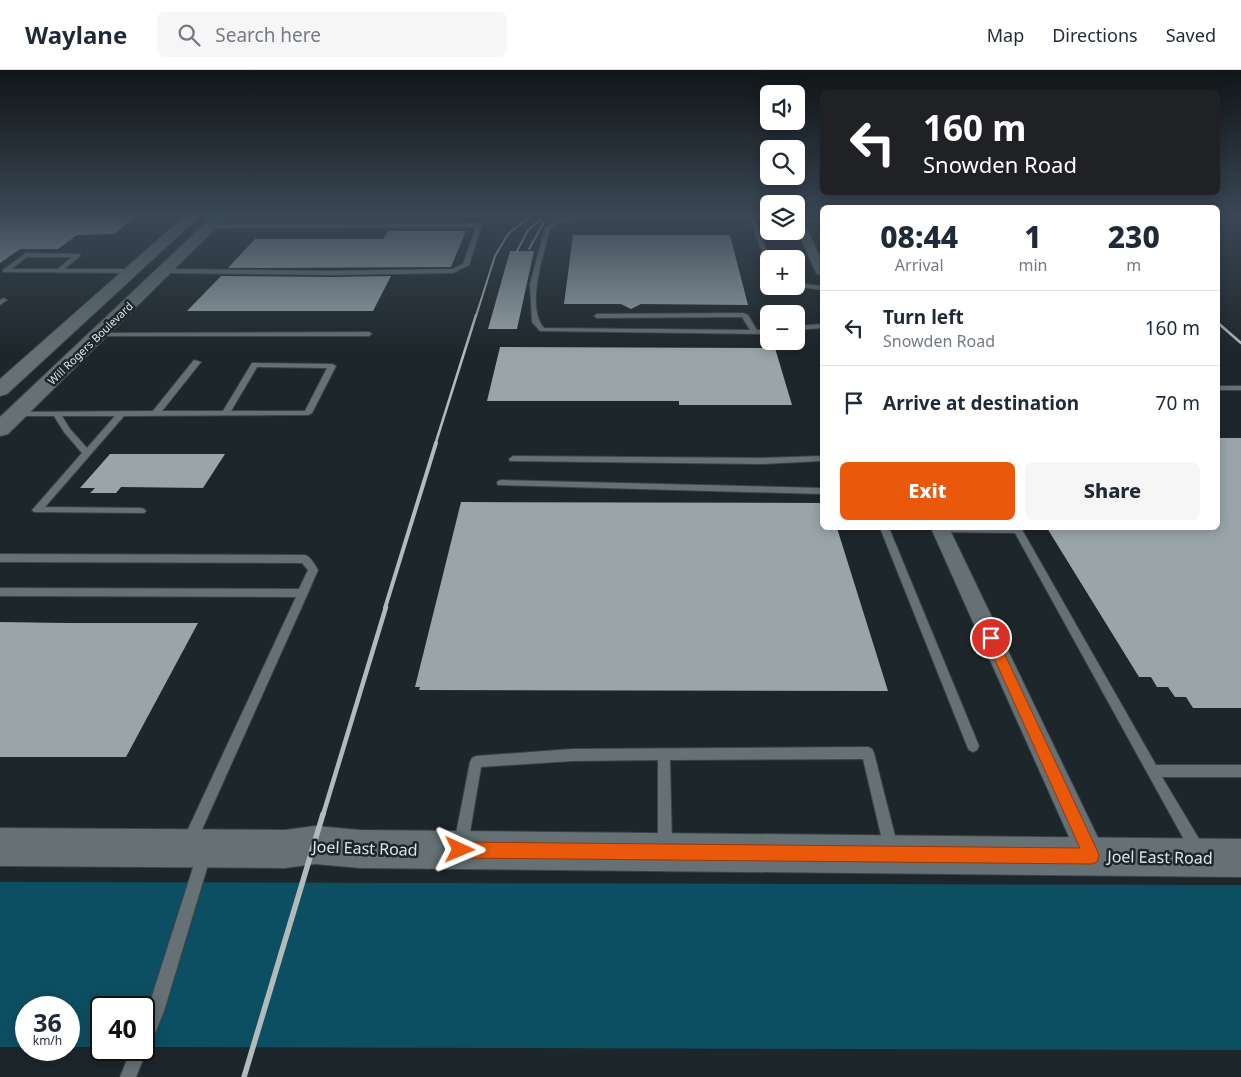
<!DOCTYPE html>
<html lang="en">
<head>
<meta charset="utf-8">
<style>
  :root { --surface:#fff; --page:#f6f6f7; --text:#1f2937; --muted:#747a83; --line:#e0e1e3; --accent:#ea580c }
  body { margin:0; font-family:"Noto Sans",sans-serif; background:var(--page); color:var(--text); height:100vh; display:flex; flex-direction:column; font-size:19px; white-space:nowrap }
  * { box-sizing:border-box; margin:0 }
  p { font-size:16px; color:var(--muted) }
  .icon { flex:none; width:28px; height:28px; fill:none; stroke:currentColor; stroke-width:2; stroke-linecap:round; stroke-linejoin:round }
  .map { position:relative; flex:1; overflow:hidden }
  .drawer { position:absolute; left:820px; top:135px; width:400px; height:325px; display:flex; flex-direction:column; background:var(--surface); border-radius:8px; box-shadow:0 2px 12px #0003 }
  .drawer>* { flex:none }
  .banner { position:absolute; left:820px; top:20px; width:400px; height:105px; border-radius:8px; box-shadow:0 2px 12px #0003; background:#202124; color:#fff; overflow:hidden }
  .controls { position:absolute; left:760px; top:15px; display:grid; gap:10px }
  .controls a { display:grid; place-items:center; width:45px; height:45px; border-radius:8px; background:var(--surface); box-shadow:0 2px 12px #0003; font-size:25px }
  .speed { position:absolute; left:15px; top:926px; display:flex; gap:10px; font-size:25px; font-weight:700; text-align:center }
  .speed>* { display:grid; place-content:center; width:65px; height:65px; border-radius:50%; background:var(--surface); box-shadow:0 2px 12px #0003; line-height:1 }
  .speed small { font-size:12px; font-weight:400 }
  .speed .limit { border:2px solid #111; border-radius:8px; background:#fff; color:#111 }
  .pin { position:absolute; display:grid; place-items:center; width:42px; height:42px; color:#fff; margin:-21px; border:2px solid #fff; border-radius:50%; box-shadow:0 1px 5px #0007 }
  .me { position:absolute; width:55px; margin:-28px; rotate:91deg; stroke-linejoin:round; filter:drop-shadow(0 0 4px #0008) }
  .turn { display:flex; align-items:center; gap:18px; height:105px; padding:0 20px; font-size:22px }
  .turn .icon { width:65px; height:65px; stroke-width:2.5 }
  .turn b { display:block; font-size:35px; line-height:42px }
  .eta { display:flex; justify-content:space-evenly; align-items:center; height:85px; text-align:center }
  .eta b { font-size:30px; font-weight:800; line-height:35px }
  .button { display:flex; gap:10px; margin-top:auto; padding:10px 20px }
  .button a { flex:1; height:58px; border-radius:8px; background:var(--accent); color:#fff; font-size:20px; font-weight:800; line-height:58px; text-align:center }
  .button a+a { background:var(--page); color:var(--text) }
  ul { padding:0; list-style:none }
  li { display:flex; align-items:center; gap:15px; height:75px; padding:0 20px; border-top:1px solid var(--line) }
  li div { flex:1 }
  li b { display:block; font-size:19px }
  li em { font-style:normal }
  header { display:flex; align-items:center; gap:30px; box-sizing:border-box; height:70px; padding:0 25px; background:var(--surface); border-bottom:1px solid var(--line) }
  header strong { font-size:24px }
  nav { display:flex; gap:28px; margin-inline-start:auto; font-size:18px }
  .search { width:350px; height:45px; background:var(--page); display:flex; align-items:center; gap:12px; box-sizing:border-box; padding:0 18px; border-radius:8px; color:var(--muted); font-size:19px }
  .map>svg:first-child { display:block }
</style>
</head>
<body>
<header>
<strong>Waylane</strong>
<div class="search"><svg class="icon" aria-label="search" viewBox="0 0 24 24"><circle cx="10" cy="10" r="6"/><path d="M15 15l6 6"/></svg>Search here</div>
<nav><a>Map</a><a>Directions</a><a>Saved</a></nav>
</header>
<div class="map">
<svg width="1241" height="1007" viewBox="0 0 1241 1007">
  <rect width="100%" height="100%" fill="#1d262a"/>
  <path fill="#0d4f62" d="M0,812L1241,815V980L144,977V938H101V977H69V938H26V977H0Z"/>
  <g fill="#99a5a9">
    <path d="M0,144H138L114,164L77,165L58,179H20L0,193Z"/>
    <path d="M388,161H466L451,197L228,198L255,169H383Z"/>
    <path d="M573,165H730L748,235L641,234L631,239L621,234H564Z"/>
    <path d="M510,181H534L517,259H488Z"/>
    <path d="M221,206L332,207L391,206L373,241H187Z"/>
    <path d="M500,277L775,278L792,335H679V331H487Z"/>
    <path d="M1218,368H1241V638H1193L1186,627H1175L1168,617H1157L1151,607H1139L1047,458H1218Z"/>
    <path d="M110,384H225L203,418L121,417L116,423H90L95,418H80Z"/>
    <path d="M461,432L822,433V458H837L888,621L419,620L420,617H415Z"/>
    <path d="M0,552L67,553H198L126,687H0Z"/>
  </g>
  <g fill="none" stroke-linecap="round" stroke-linejoin="round">
    <g stroke="#3b4345" stroke-width="2">
      <g id="lane">
        <path d="M574,145H769V149H755L770,189L769,196L766,194L750,149H574L559,153L550,159C544,184 525,237 544,258L750,260L742,247L597,248L594,246L597,244L743,243L748,245L757,260H769V264L540,261L532,252L530,214L545,158L555,151Z"/>
        <path d="M822,148V152L796,151L798,148Z"/>
        <path d="M479,153L482,155L469,195L453,203L332,205L165,203L162,201L165,199L332,201L452,199L463,194L476,157L212,158L209,156L212,154Z"/>
        <path d="M26,183L80,184V186L64,199H134L137,201L134,203L3,202V200ZM27,187H72L58,199H11Z"/>
        <path d="M796,213L822,216V220L794,216H796Z"/>
        <path d="M4,228L7,230L0,235V230Z"/>
        <path d="M822,254V258L796,260V256Z"/>
        <path d="M98,263L369,262L372,264L369,266H96V264Z"/>
        <path d="M194,290L201,292L162,341H223L252,293L332,294L336,296L312,343L308,345L124,346L45,437L141,438L144,439L146,441L144,443L34,442L32,440L34,438L82,383L64,362L54,346H16L12,344L13,342L153,341ZM257,297L327,298L305,341H231ZM62,346H115L87,378L70,359Z"/>
        <rect x="1218" y="316" width="23" height="4"/>
        <path d="M513,386L762,388L822,386V391L762,394L510,391L509,389Z"/>
        <path d="M501,410L822,418V424L498,415L497,413L498,411Z"/>
        <path d="M880,458H889L979,676L977,680L973,682L969,680L967,676Z"/>
        <path d="M937,458H1021L1156,695H1241V707H1162L1202,774L1204,779L1202,784L1197,786L1192,784L1015,463L941,462L938,461Z"/>
        <path d="M0,484L305,485C311,487 315,495 318,500L308,523L195,775L190,777L185,775L183,770L296,527L0,526V518L299,519L308,500L302,493L0,492Z"/>
        <path d="M868,677L872,679L874,683L898,778L896,783L891,785L886,783L884,778L863,689L670,690L672,776L670,781L665,783L660,781L658,776V690L572,691L481,697L468,774L466,779L461,781L456,779L454,774L470,692L472,688L476,686L572,679Z"/>
        <path d="M204,778L209,780L211,785L164,941L150,976L146,977L147,980L136,1007H120L131,980H144V951L197,785L199,780Z"/>
      </g>
    </g>
    <g stroke="#3b4345" stroke-width="2">
      <g id="street">
        <path d="M796,144L801,146L822,191V206L816,203L796,158Z"/>
        <path d="M931,458H949L1102,776L1106,786L1102,796L1092,800L1082,796Z"/>
      </g>
    </g>
    <g stroke="#3b4345" stroke-width="2">
      <g id="secondary">
        <path d="M187,144H202L7,324L0,326V309Z"/>
        <path d="M215,144H230L8,364L0,366V347Z"/>
        <path d="M315,756L360,760L1241,769V807L360,798L315,794L285,798L0,796V758L285,760Z"/>
      </g>
    </g>
    <use href="#lane" fill="#667175" fill-rule="evenodd"/>
    <use href="#street" fill="#667175" fill-rule="evenodd"/>
    <use href="#secondary" fill="#667175" fill-rule="evenodd"/>
    <g stroke="#b3babc" stroke-width="2">
      <path d="M529,179L544,152"/>
      <path d="M517,181L528,160L547,144"/>
      <path d="M476,246L495,186L508,164L533,144"/>
    </g>
    <g stroke="#b3babc" stroke-width="2.5">
      <path d="M1218,253L1241,273"/>
      <path d="M435,375L476,245"/>
    </g>
    <path stroke="#b3babc" stroke-width="4" d="M385,538L436,373"/>
    <path stroke="#b3babc" stroke-width="4.5" d="M323,745L386,537"/>
    <path stroke="#b3babc" stroke-width="5.5" d="M244,1007L323,744"/>
  </g>
  <linearGradient id="sky" x2="0" y2="1"><stop stop-color="#101517"/><stop offset="0.51" stop-color="#3a4755"/><stop offset="1" stop-color="#3a4755" stop-opacity="0"/></linearGradient>
  <rect width="1241" height="285" fill="url(#sky)"/>
  <path fill="#ea580c" stroke="#983908" d="M991,563L997,568L1097,780L1099,786L1097,792L1092,794L460,788L455,786L453,780L455,775L460,772L1080,778L985,568Z"/>
  <g text-anchor="middle" dominant-baseline="central" stroke-width="5" stroke-linejoin="round" paint-order="stroke">
    <g font-size="11" fill="#e0e6e8" stroke="#1d262a">
      <text transform="translate(90 273) rotate(-44)">Will Rogers Boulevard</text>
    </g>
    <g font-size="16" fill="#e0e6e8" stroke="#1d262a">
      <text transform="translate(365 778) rotate(2)">Joel East Road</text>
      <text transform="translate(1160 787) rotate(1)">Joel East Road</text>
    </g>
  </g>
</svg>
<div class="controls">
<a><svg class="icon" aria-label="sound" viewBox="0 0 24 24"><path d="M4 9h4l5-4v14l-5-4H4zM17 9q2 3 0 6"/></svg></a>
<a><svg class="icon" aria-label="search" viewBox="0 0 24 24"><circle cx="10" cy="10" r="6"/><path d="M15 15l6 6"/></svg></a>
<a><svg class="icon" aria-label="layers" viewBox="0 0 24 24"><path d="M12 4l9 5-9 5-9-5zM3 14l9 5 9-5"/></svg></a>
<a>+</a>
<a>−</a>
</div>
<div class="speed"><div>36<small>km/h</small></div><div class="limit">40</div></div>
<div class="pin" style="left:991px;top:568px;background:#d93025"><svg class="icon" aria-label="arrive" viewBox="0 0 24 24"><path d="M6 21V4h12l-3 4 3 4H6"/></svg></div>
<svg class="me" style="left:460px;top:780px" viewBox="-20 -20 40 40"><path d="M0-17L14 15 0 8-14 15z" fill="#ea580c" stroke="#fff" stroke-width="4"/></svg>
<div class="banner">
<div class="turn"><svg class="icon" aria-label="left" viewBox="0 0 24 24"><path d="M17 20v-9H6M10 6l-5 5 5 5"/></svg><div><b>160 m</b>Snowden Road</div></div>
</div>
<section class="drawer">
<div class="eta">
<div><b>08:44</b><p>Arrival</p></div>
<div><b>1</b><p>min</p></div>
<div><b>230</b><p>m</p></div>
</div>
<ul>
<li><svg class="icon" aria-label="left" viewBox="0 0 24 24"><path d="M17 20v-9H6M10 6l-5 5 5 5"/></svg><div><b>Turn left</b><p>Snowden Road</p></div><em>160 m</em></li>
<li><svg class="icon" aria-label="arrive" viewBox="0 0 24 24"><path d="M6 21V4h12l-3 4 3 4H6"/></svg><div><b>Arrive at destination</b></div><em>70 m</em></li>
</ul>
<div class="button"><a>Exit</a><a>Share</a></div>
</section>
</div>
</body>
</html>
